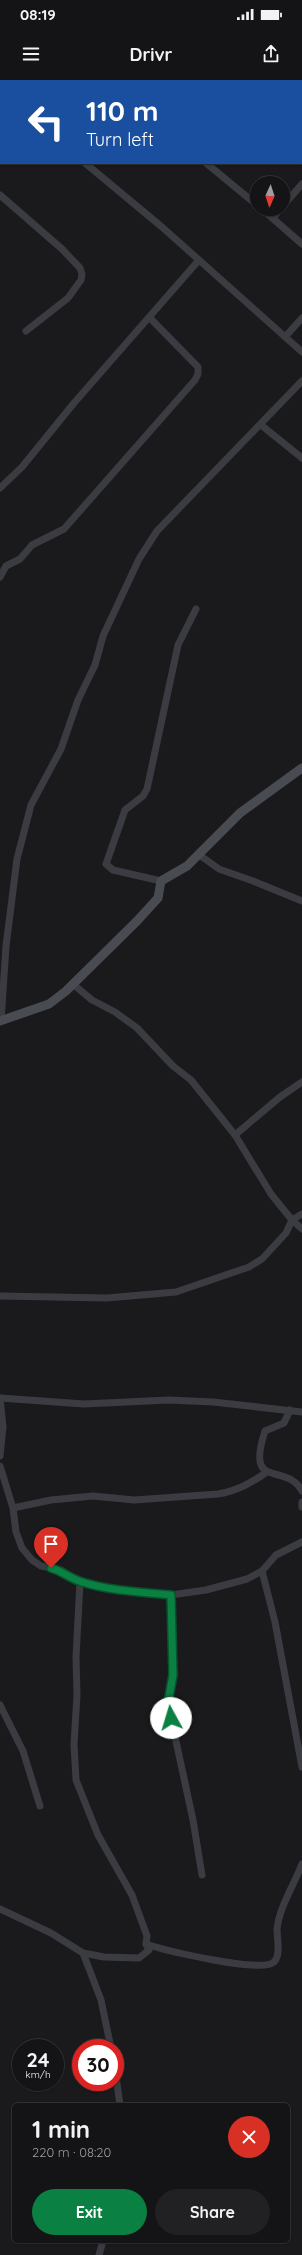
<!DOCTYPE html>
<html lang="en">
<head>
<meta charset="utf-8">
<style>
  :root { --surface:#141416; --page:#212123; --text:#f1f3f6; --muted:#9d9ea1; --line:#333335; --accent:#0b8043 }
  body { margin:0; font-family:Quicksand,sans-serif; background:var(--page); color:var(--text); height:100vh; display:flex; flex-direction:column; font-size:15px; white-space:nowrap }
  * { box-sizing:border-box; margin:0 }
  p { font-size:13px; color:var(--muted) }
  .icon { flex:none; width:22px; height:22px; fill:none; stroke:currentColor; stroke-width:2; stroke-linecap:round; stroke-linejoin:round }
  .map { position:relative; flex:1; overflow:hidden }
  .panel { position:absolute; left:12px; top:2023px; width:278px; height:140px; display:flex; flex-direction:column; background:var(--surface); border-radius:6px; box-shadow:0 1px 3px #0004,0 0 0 1px var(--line) }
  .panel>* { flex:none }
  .guide { position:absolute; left:0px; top:0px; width:302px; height:84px; box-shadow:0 1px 3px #0004,0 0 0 1px var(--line); background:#1a4fa0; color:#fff; overflow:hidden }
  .needle { width:26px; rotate:183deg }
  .controls { position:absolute; left:250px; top:96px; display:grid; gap:8px }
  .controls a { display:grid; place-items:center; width:40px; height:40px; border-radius:50%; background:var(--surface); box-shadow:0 1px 3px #0004,0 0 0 1px var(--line); font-size:20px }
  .speed { position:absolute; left:12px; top:1959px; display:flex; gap:8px; font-size:20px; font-weight:700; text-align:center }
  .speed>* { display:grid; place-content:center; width:52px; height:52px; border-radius:50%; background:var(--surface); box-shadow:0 1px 3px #0004,0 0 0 1px var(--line); line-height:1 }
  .speed small { font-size:10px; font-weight:400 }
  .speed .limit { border:6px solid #d22; background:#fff; color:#111 }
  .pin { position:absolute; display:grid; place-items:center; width:34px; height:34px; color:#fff; margin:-41px -17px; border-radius:50% 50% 50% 0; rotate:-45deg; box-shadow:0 0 4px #0007 }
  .pin .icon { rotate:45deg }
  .me { position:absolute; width:44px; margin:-22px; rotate:354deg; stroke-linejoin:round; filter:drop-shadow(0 0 3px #0008) }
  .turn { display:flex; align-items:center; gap:14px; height:84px; padding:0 20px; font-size:18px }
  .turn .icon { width:52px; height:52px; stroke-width:2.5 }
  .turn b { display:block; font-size:28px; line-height:34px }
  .round { display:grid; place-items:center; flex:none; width:42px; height:42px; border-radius:21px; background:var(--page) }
  .headline { display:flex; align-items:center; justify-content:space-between; height:68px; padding:0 20px }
  h1 { font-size:24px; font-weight:700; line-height:30px }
  .action { display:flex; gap:8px; margin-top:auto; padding:8px 20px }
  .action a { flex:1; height:46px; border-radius:24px; background:var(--accent); color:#fff; font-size:16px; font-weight:700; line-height:46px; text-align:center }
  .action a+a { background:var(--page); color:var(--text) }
  .status { display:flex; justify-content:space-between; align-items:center; height:28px; padding:0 20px; background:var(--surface); direction:ltr }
  .status svg { height:11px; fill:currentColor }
  header { display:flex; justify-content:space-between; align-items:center; height:52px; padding:0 20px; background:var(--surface); font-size:18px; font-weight:700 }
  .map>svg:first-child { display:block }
</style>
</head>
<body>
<div class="status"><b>08:19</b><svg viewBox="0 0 49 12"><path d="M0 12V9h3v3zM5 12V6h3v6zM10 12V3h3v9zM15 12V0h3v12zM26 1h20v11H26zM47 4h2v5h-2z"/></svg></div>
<header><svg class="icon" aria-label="menu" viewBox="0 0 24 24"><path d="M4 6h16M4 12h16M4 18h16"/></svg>Drivr<svg class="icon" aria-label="share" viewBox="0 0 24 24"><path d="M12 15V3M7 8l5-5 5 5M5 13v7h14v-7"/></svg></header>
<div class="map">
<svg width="302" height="2175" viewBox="0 0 302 2175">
  <rect width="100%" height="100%" fill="#1a1a1d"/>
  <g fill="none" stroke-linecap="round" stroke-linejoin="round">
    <g stroke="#3b3c42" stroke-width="7">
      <path d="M107,0L108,1"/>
      <path d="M236,0L237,1"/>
      <path d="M247,1L248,0"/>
      <path d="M0,9L1,10"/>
      <path d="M301,58L302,59"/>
      <path d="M85,83L162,147L302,272"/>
      <path d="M206,83L257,125"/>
      <path d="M0,115L62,169L80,188L82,194L81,200L68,218L26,251"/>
      <path d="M283,126L302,104"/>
      <path d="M262,129L302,164"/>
      <path d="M273,138L280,129"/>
      <path d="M285,257L302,238"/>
      <path d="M261,345L302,378"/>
      <path d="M0,408L22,387L74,323L199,180"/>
      <path d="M0,497L6,486L20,479L32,465L64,449L195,300L198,294V287L150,238"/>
      <path d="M198,774L219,789L253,801L302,821"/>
      <path d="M161,801L113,790L106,784L125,730L143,716L147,709L178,565L196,529"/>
      <path d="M74,905L92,920L115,932L137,948L173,986L191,1000L235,1055L271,1114L292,1140L302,1149"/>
      <path d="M1,941L6,866L17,779L31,725L61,669L78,620L95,585L103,556L139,479L157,451L302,301"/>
      <path d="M235,1055L280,1017L302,1002"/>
      <path d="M0,1216L107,1218L176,1212L249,1187L262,1179L286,1153L292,1140L302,1134"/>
      <path d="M0,1318L84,1324L169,1320L213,1322L302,1332"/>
      <path d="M290,1330L284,1343L265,1351C245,1412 286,1381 302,1411"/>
      <path d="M0,1376L3,1347L0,1318"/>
      <path d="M0,1386L13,1428L16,1452L22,1468L32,1480L41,1486L61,1490L80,1502L109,1509L171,1515L206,1510L247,1499L262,1491L276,1475L302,1462"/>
      <path d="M302,1422V1427"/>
      <path d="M13,1428L51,1420L93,1416L134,1420L218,1414C237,1411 251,1403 267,1392"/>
      <path d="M262,1491L275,1542L302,1687"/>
      <path d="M171,1515L173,1595L169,1617L171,1638L193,1740L202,1795"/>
      <path d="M0,1625L23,1671L40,1726"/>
      <path d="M0,1829L51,1853L83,1873L104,1877L139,1878L149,1870L146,1864L147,1856L132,1815L98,1755L76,1700L74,1664L77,1615L76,1577L80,1502"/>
      <path d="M146,1864C164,1870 262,1894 274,1882C281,1875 277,1859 277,1849C279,1828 294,1805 302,1784"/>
      <path d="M83,1873L101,1920L111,1968"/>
      <path d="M115,1989L120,2025"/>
      <path d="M99,2175L103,2161"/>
    </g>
    <path stroke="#494b52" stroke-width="9" d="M0,941L49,924L66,911L137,841L158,818L161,801L187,786L240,733L302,688"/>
  </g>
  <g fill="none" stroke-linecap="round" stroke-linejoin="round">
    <g stroke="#07532c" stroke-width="10">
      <path id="route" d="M51,1488C62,1491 71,1499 82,1502C111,1511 141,1512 171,1515L173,1595L169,1617L171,1638"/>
    </g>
    <use href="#route" stroke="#0b8043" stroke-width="7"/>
  </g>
</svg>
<div class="controls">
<a><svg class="needle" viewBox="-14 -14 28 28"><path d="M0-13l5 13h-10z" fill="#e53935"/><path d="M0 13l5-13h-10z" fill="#9d9ea1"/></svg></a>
</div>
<div class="speed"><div>24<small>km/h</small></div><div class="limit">30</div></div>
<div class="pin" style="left:51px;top:1488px;background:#d93025"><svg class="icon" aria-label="arrive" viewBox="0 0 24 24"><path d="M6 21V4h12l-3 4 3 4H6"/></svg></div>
<svg class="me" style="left:171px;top:1638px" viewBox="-20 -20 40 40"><circle r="19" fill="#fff"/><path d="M0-13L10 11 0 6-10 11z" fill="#0b8043"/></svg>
<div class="guide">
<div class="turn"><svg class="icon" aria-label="left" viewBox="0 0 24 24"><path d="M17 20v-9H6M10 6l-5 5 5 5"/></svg><div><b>110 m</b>Turn left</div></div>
</div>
<section class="panel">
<div class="headline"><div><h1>1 min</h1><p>220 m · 08:20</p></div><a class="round" style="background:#d93025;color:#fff"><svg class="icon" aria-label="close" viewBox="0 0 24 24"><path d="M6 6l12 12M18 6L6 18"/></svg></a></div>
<div class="action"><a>Exit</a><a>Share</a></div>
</section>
</div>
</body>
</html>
